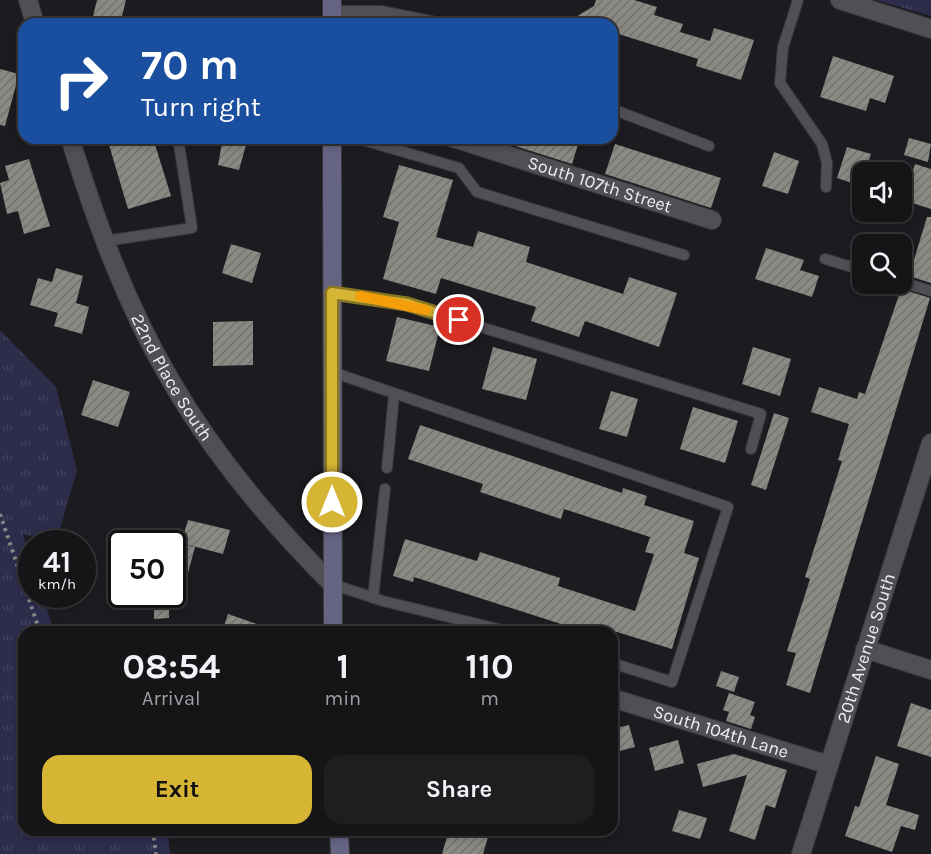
<!DOCTYPE html>
<html lang="en">
<head>
<meta charset="utf-8">
<style>
  :root { --surface:#151518; --page:#1e1e21; --text:#f1f3f6; --muted:#9d9fa2; --line:#343437; --accent:#d6b534 }
  body { margin:0; font-family:Karla,sans-serif; background:var(--page); color:var(--text); height:100vh; display:flex; flex-direction:column; font-size:22px; white-space:nowrap }
  * { box-sizing:border-box; margin:0 }
  p { font-size:20px; color:var(--muted) }
  .icon { flex:none; width:33px; height:33px; fill:none; stroke:currentColor; stroke-width:2; stroke-linecap:round; stroke-linejoin:round }
  .map { position:relative; flex:1; overflow:hidden }
  .panel { position:absolute; left:18px; top:626px; width:600px; height:210px; display:flex; flex-direction:column; background:var(--surface); border-radius:18px; box-shadow:0 3px 9px #0003,0 0 0 2px var(--line) }
  .panel>* { flex:none }
  .guide { position:absolute; left:18px; top:18px; width:600px; height:126px; border-radius:18px; box-shadow:0 3px 9px #0003,0 0 0 2px var(--line); background:#1a4fa0; color:#fff; overflow:hidden }
  .buttons { position:absolute; left:852px; top:162px; display:grid; gap:12px }
  .buttons a { display:grid; place-items:center; width:60px; height:60px; border-radius:12px; background:var(--surface); box-shadow:0 3px 9px #0003,0 0 0 2px var(--line); font-size:30px }
  .speed { position:absolute; left:18px; top:530px; display:flex; gap:12px; font-size:30px; font-weight:700; text-align:center }
  .speed>* { display:grid; place-content:center; width:78px; height:78px; border-radius:50%; background:var(--surface); box-shadow:0 3px 9px #0003,0 0 0 2px var(--line); line-height:1 }
  .speed small { font-size:15px; font-weight:400 }
  .speed .limit { border:3px solid #111; border-radius:9px; background:#fff; color:#111 }
  .pin { position:absolute; display:grid; place-items:center; width:51px; height:51px; color:#fff; margin:-26px; border:3px solid #fff; border-radius:50%; box-shadow:0 2px 6px #0007 }
  .me { position:absolute; width:66px; margin:-33px; rotate:0deg; stroke-linejoin:round; filter:drop-shadow(0 0 4px #0008) }
  .turn { display:flex; align-items:center; gap:21px; height:126px; padding:0 24px; font-size:27px }
  .turn .icon { width:78px; height:78px; stroke-width:2.5 }
  .turn b { display:block; font-size:42px; line-height:51px }
  .eta { display:flex; justify-content:space-evenly; align-items:center; height:102px; text-align:center }
  .eta b { font-size:36px; font-weight:700; line-height:42px }
  .action { display:flex; gap:12px; margin-top:auto; padding:12px 24px }
  .action a { flex:1; height:69px; border-radius:18px; background:var(--accent); color:#111; font-size:24px; font-weight:700; line-height:69px; text-align:center }
  .action a+a { background:var(--page); color:var(--text) }
  .map>svg:first-child { display:block }
</style>
</head>
<body>
<div class="map">
<svg width="931" height="854" viewBox="0 0 931 854">
  <defs>
    <pattern id="grass-tufts" width="24" height="20" patternUnits="userSpaceOnUse" patternTransform="scale(1.5)"><rect width="24" height="20" fill="#2d2c4b"/><path d="M3 7l-1-3M5 7V3M7 7l1-3M15 17l-1-3M17 17v-4M19 17l1-3" fill="none" stroke="#42415d"/></pattern>
    <pattern id="building-hatch" width="6" height="6" patternUnits="userSpaceOnUse" patternTransform="scale(1.5)"><rect width="6" height="6" fill="#8a8983"/><path d="M-1 1l2-2M0 6l6-6M5 7l2-2" fill="none" stroke="#73726f"/></pattern>
  </defs>
  <rect width="100%" height="100%" fill="#1c1c20"/>
  <g fill="url(#grass-tufts)">
    <path d="M876,0H931V16Z"/>
    <path d="M0,330L56,387L77,470L56,543L23,534L31,561L32,594H42L54,631L24,632V830H168L170,854H0Z"/>
  </g>
  <g fill="url(#building-hatch)">
    <path d="M97,0H126L120,24H91Z"/>
    <path d="M596,0H634L657,7L654,15L683,24L680,32L710,41L714,28L754,40L741,80L696,66L698,59L612,32V24H564L594,6Z"/>
    <path d="M833,56L894,76L885,103L870,98L866,111L820,97Z"/>
    <path d="M0,69L19,74L5,126L0,125Z"/>
    <path d="M107,138H153L171,196L128,209Z"/>
    <path d="M223,138H248L239,170L218,165Z"/>
    <path d="M490,138H580L572,164Z"/>
    <path d="M909,138L931,144L928,162L904,155Z"/>
    <path d="M615,144L721,178L711,208L605,174Z"/>
    <path d="M847,147L871,154L865,172H862L861,186L837,178Z"/>
    <path d="M774,152L799,161L788,194L762,186Z"/>
    <path d="M29,159L50,226L24,234L18,211L7,214L0,183L9,180L5,166Z"/>
    <path d="M915,164L931,169V209L903,200Z"/>
    <path d="M399,165L453,180L436,237L473,247L478,231L530,247L526,262L623,294L629,277L677,293L659,347L585,321L579,337L531,321L536,307L441,278L436,294L383,279L399,222L383,217Z"/>
    <path d="M927,217H931V283L909,276Z"/>
    <path d="M231,244L261,253L252,283L222,273Z"/>
    <path d="M766,248L804,260L800,270L819,276L812,297L755,279Z"/>
    <path d="M56,268L83,276L76,303L89,307L82,334L54,326L58,313L30,305L38,278L52,282Z"/>
    <path d="M901,289L930,298L810,693L786,685L796,653L787,651L810,579L805,577L842,461L838,460L849,424L811,412L819,387L857,399L859,392L865,394Z"/>
    <path d="M397,317L440,327L429,371L386,361Z"/>
    <path d="M253,321V365L213,366V322Z"/>
    <path d="M493,347L537,359L526,400L482,389Z"/>
    <path d="M753,347L791,359L780,396L742,384Z"/>
    <path d="M93,380L130,392L118,427L81,415Z"/>
    <path d="M611,391L638,399L627,437L599,429Z"/>
    <path d="M693,407L738,421L725,463L680,449Z"/>
    <path d="M774,413L789,418L766,490L751,485Z"/>
    <path d="M420,425L622,493L623,488L647,496L644,505L694,521L684,553L699,558L672,649L617,632H586L414,577L413,582L393,576L405,539L477,561L480,552L560,578L558,586L635,611L654,554L645,552L650,537L564,509L561,519L480,492L483,484L408,459Z"/>
    <path d="M188,520L230,530L223,554L181,543Z"/>
    <path d="M176,542L195,547L188,573L172,569Z"/>
    <path d="M154,594H169V618L154,619Z"/>
    <path d="M228,614L271,629V632H222Z"/>
    <path d="M721,671L739,677L734,692L716,686Z"/>
    <path d="M729,693L755,702L750,715L755,717L751,729L726,721L729,712L723,710Z"/>
    <path d="M911,703L931,710V757L897,746Z"/>
    <path d="M629,725L635,747L612,753V729Z"/>
    <path d="M678,740L684,763L655,771L649,748Z"/>
    <path d="M734,754L787,770L775,808L766,805L755,840L729,831L747,775L703,787L697,764Z"/>
    <path d="M876,756L899,764L886,805L919,815L915,830L901,826L892,852L845,836L855,806L859,807Z"/>
    <path d="M679,810L707,818L700,839L672,831Z"/>
    <path d="M449,830H490L483,854H442Z"/>
  </g>
  <g fill="none" stroke-linecap="round" stroke-linejoin="round">
    <g stroke="#39393d" stroke-width="12">
      <g id="lane">
        <path d="M798,0L783,47L780,83L822,144L827,163L826,187"/>
        <path d="M332,11H381L445,24"/>
        <path d="M612,109L709,146"/>
        <path d="M356,138L459,168L477,192L684,255"/>
        <path d="M105,241L192,228L178,138"/>
        <path d="M825,259L862,270"/>
        <path d="M902,282L931,291"/>
        <path d="M332,293L407,304L761,414L751,449"/>
        <path d="M332,372L728,507L672,682L612,663"/>
        <path d="M387,468L394,395"/>
        <path d="M332,584L383,601L510,632"/>
        <path d="M373,598L385,489"/>
        <path d="M146,631V632"/>
      </g>
    </g>
    <g stroke="#39393d" stroke-width="20">
      <g id="street">
        <path d="M28,0L35,24"/>
        <path d="M840,0L931,29"/>
        <path id="s1" d="M70,138C96,222 126,305 171,381C214,455 271,523 332,584"/>
        <path id="s2" d="M453,138L712,220"/>
        <path d="M865,649L931,670"/>
        <path id="s3" d="M612,698L829,765"/>
        <path id="s4" d="M801,854L931,443"/>
      </g>
    </g>
    <g stroke="#39393d" stroke-width="20">
      <g id="secondary">
        <path d="M332,24V0"/>
        <path d="M332,138L333,632"/>
        <path d="M339,830L340,854"/>
      </g>
    </g>
    <g stroke="#868689" stroke-width="4" stroke-dasharray="3 4.5" stroke-linecap="butt">
      <path d="M0,514L40,632"/>
      <path d="M153,830L156,854"/>
    </g>
    <use href="#lane" stroke="#4f4f54" stroke-width="10"/>
    <use href="#street" stroke="#4f4f54" stroke-width="18"/>
    <use href="#secondary" stroke="#656483" stroke-width="18"/>
  </g>
  <g fill="none" stroke-linecap="round" stroke-linejoin="round">
    <g stroke="#8b7622" stroke-width="15">
      <path id="route" d="M332,502V293L407,304L459,320"/>
    </g>
    <use href="#route" stroke="#d6b534" stroke-width="10"/>
    <path stroke="#f59e0b" stroke-width="10" d="M360,296L426,310"/>
  </g>
  <g text-anchor="middle" dominant-baseline="central" stroke-width="5" stroke-linejoin="round" paint-order="stroke">
    <g font-size="18" fill="#efeff2" stroke="#1c1c20">
      <text stroke="none"><textPath href="#s2" startOffset="154">South 107th Street</textPath></text>
      <text stroke="none"><textPath href="#s1" startOffset="261">22nd Place South</textPath></text>
      <text stroke="none"><textPath href="#s4" startOffset="216">20th Avenue South</textPath></text>
      <text stroke="none"><textPath href="#s3" startOffset="114">South 104th Lane</textPath></text>
    </g>
  </g>
</svg>
<div class="buttons">
<a><svg class="icon" aria-label="sound" viewBox="0 0 24 24"><path d="M4 9h4l5-4v14l-5-4H4zM17 9q2 3 0 6"/></svg></a>
<a><svg class="icon" aria-label="search" viewBox="0 0 24 24"><circle cx="10" cy="10" r="6"/><path d="M15 15l6 6"/></svg></a>
</div>
<div class="speed"><div>41<small>km/h</small></div><div class="limit">50</div></div>
<div class="pin" style="left:459px;top:320px;background:#d93025"><svg class="icon" aria-label="arrive" viewBox="0 0 24 24"><path d="M6 21V4h12l-3 4 3 4H6"/></svg></div>
<svg class="me" style="left:332px;top:502px" viewBox="-20 -20 40 40"><circle r="17" fill="#d6b534" stroke="#fff" stroke-width="3"/><path d="M0-11L8 9 0 5-8 9z" fill="#fff"/></svg>
<div class="guide">
<div class="turn"><svg class="icon" aria-label="right" viewBox="0 0 24 24"><path d="M7 20v-9h11M14 6l5 5-5 5"/></svg><div><b>70 m</b>Turn right</div></div>
</div>
<section class="panel">
<div class="eta">
<div><b>08:54</b><p>Arrival</p></div>
<div><b>1</b><p>min</p></div>
<div><b>110</b><p>m</p></div>
</div>
<div class="action"><a>Exit</a><a>Share</a></div>
</section>
</div>
</body>
</html>
